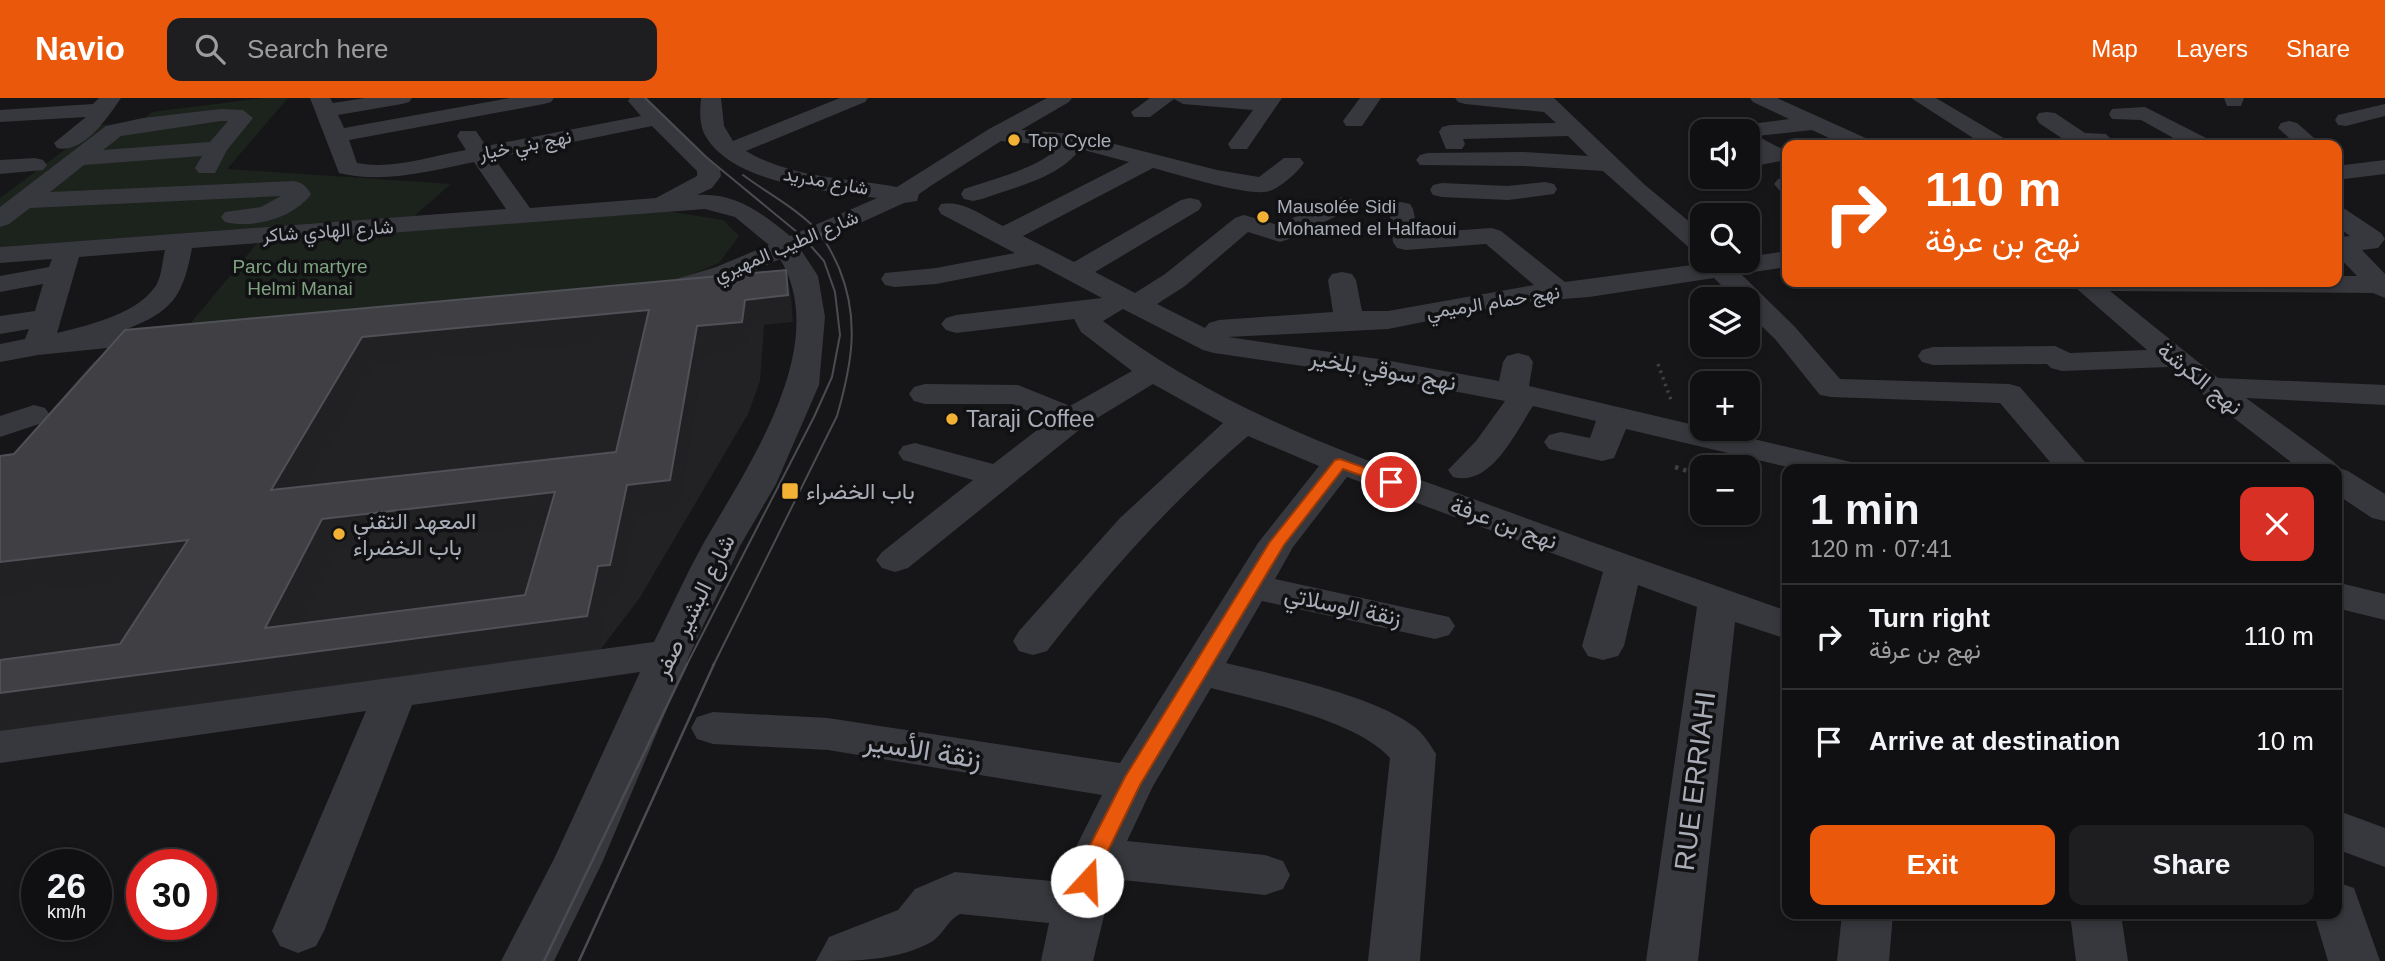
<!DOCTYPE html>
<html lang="en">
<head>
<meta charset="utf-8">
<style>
  :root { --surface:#101012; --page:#1e1e20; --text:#f1f3f6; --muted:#9c9d9f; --line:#303032; --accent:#ea580c }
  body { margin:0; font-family:Arial,Vazirmatn,sans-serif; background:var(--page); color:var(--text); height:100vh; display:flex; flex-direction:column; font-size:26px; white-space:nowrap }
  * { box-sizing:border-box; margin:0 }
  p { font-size:23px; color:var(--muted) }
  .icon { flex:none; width:38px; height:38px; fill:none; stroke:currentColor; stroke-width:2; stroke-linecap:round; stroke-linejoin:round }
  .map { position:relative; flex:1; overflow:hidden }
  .details { position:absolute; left:1782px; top:366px; width:560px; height:455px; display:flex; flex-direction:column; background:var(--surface); border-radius:14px; box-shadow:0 4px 10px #0003,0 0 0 2px var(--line) }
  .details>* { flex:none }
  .banner { position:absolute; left:1782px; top:42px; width:560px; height:147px; border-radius:14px; box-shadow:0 4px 10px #0003,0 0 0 2px var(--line); background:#ea580c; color:#fff; overflow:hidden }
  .controls { position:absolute; left:1690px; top:21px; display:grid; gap:14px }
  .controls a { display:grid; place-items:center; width:70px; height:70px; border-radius:14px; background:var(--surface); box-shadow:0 4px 10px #0003,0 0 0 2px var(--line); font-size:35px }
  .speed { position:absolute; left:21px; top:751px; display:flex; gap:14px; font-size:35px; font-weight:700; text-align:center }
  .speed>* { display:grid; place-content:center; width:91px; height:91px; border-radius:50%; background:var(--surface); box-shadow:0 4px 10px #0003,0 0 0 2px var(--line); line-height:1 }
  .speed small { font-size:18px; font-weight:400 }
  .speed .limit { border:10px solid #d22; background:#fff; color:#111 }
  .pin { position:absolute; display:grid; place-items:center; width:60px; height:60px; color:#fff; margin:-30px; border:4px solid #fff; border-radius:50%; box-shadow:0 2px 7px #0007 }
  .me { position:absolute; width:77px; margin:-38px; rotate:20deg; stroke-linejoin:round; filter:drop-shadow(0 0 5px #0008) }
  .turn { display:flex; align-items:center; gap:24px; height:147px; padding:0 28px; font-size:32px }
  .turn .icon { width:91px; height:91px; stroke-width:2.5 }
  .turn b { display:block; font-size:49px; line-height:60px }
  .round { display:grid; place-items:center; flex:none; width:74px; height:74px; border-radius:14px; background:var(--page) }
  .overview { display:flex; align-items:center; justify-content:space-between; height:119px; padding:0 28px }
  h1 { font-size:42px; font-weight:700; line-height:52px }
  .action { display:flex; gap:14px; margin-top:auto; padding:14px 28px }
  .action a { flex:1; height:80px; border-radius:14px; background:var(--accent); color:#fff; font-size:28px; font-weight:700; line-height:80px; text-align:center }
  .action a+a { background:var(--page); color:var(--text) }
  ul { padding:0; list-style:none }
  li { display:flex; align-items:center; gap:21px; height:105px; padding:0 28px; border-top:2px solid var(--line) }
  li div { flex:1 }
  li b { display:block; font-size:26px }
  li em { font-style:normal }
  header { display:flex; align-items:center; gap:42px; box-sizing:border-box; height:98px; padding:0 35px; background:var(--accent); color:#fff }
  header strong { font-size:33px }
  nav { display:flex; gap:38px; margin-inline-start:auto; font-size:24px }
  .search { width:490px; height:63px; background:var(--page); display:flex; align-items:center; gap:18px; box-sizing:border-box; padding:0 24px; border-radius:14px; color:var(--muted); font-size:26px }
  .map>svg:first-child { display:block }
</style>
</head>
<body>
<header>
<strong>Navio</strong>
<div class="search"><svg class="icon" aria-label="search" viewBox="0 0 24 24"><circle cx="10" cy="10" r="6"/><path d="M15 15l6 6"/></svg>Search here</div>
<nav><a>Map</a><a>Layers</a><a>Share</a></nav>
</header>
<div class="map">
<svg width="2385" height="863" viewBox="0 0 2385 863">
  <rect width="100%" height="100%" fill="#161618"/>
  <path fill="#222225" d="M766,200L760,283L748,316L639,501L597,556L0,637V371L94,263Z"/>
  <g fill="#1c231d">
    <path d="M265,0H288L227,71L451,86L414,118L0,149V100L98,27L138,26L152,14Z"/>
    <path d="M666,113L723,122L739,138L719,165L668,186L190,226L258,144Z"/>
  </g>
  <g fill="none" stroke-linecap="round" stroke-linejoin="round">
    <path stroke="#3d3f44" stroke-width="3.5" stroke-dasharray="2.5 4.5" stroke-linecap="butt" d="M1658,266L1671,302"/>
    <path stroke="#3d3f44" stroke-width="4.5" stroke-dasharray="3.5 5" stroke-linecap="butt" d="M1675,369L1703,378"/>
    <g fill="#37383d" fill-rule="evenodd">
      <path d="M99,0H121C108,19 84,56 57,50L54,45L86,19L0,24V12L93,6Z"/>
      <path d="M310,0H330L333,5L365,0H412L409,4L402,6L338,17L344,30L510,0H554L551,4L544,6L349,42L357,65C392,72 432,58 466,52L457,38L460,33H476L486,48L641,18L628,3L630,0H647L720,71L721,78L712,90L697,97C735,94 762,115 790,138L877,100C827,93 732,86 705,37C699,26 700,12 701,0H721L724,28L733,43L840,0H868L865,4L746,53C791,80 847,80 897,89L989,31L1047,0H1072L1069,4L1021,32L1075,36L1217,72L1259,79L1284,60H1300L1304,65C1297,75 1277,93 1265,94C1239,96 1180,77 1153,70L1023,138L1074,164L1181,102L1190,100L1199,102L1202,107L1199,112L1095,174L1135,195L1165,176L1235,120L1244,117L1278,127L1333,101L1342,99L1351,101L1354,106L1351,111L1289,141L1280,144L1248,134L1185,188L1157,206L1205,230L1209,225L1219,222L1333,214L1328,182L1332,176L1342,174L1352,176L1356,182L1362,213H1388L1534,187L1486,146L1406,152L1397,150L1393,144L1389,111L1392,106L1401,104L1410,106L1413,111L1418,135L1492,130L1501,133L1565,184L1722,163H1748V159L1787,153V169L1741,176L1795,229L1840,281L2009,286L2020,289L2091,371H2056L2000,305L1831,299L1820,297L1775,241L1748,215V201H1735L1714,180L1589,199L1523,204L1388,231L1228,239L1385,262L1499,283L1503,264L1507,258L1518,255L1529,258L1533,264L1529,288L1851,364L1856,371H1796L1626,331L1614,360L1602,363L1549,351L1544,344L1549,337L1561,334L1590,340L1596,323L1533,308C1515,335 1491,389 1453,379L1448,372L1476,343L1505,303L1385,280L1214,255L1203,252L1123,211L1103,223C1216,308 1335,352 1468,399C1574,438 1680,475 1787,513V541L1735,524L1698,863H1646L1697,509L1638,487L1624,548L1618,558L1603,562L1588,558L1582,548L1603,474L1347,379L1293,449L1275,481L1449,519L1455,528L1449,537L1435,541L1262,503L1226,565C1276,577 1377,598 1416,630C1424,637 1430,646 1436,656L1420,863H1368L1390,660C1356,622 1260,603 1211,590L1153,688L1127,743L1265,757L1283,763L1290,777L1283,791L1265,797L1113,781L1093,863H1041L1049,825L960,816C947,823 944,835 933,843C899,863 856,863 816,863L829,839L898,812L915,791L955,774L1062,784L1071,759L1102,697L828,652L713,646L697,641L691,630L697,619L713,614L828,620L1120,665L1258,445L1319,368L1248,338C1173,402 1108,475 1047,553L1033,557L1019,553L1013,543L1019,533L1120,420L1223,325L1153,286L1084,328L908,470L895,474L882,470L876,462L882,454L973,382L903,362L898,355L903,348L915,345L993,366L1049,323L1013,306H925L914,303L909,296L914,289L925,286L1018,287L1070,308L1132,273L1081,234L1074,221L956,235L946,232L941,226L946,220L956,217L1102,200L1038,166L936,186L895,189L885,187L881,181L885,175L936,170L1015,155L941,116L938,111L941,106C962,101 985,119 1003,128L1129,64L1080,51C1059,80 1015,89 982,101L973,103L964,101L961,96L964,91C990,82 1043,69 1059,48L1001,43L932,87L919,96L917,103L904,105L801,152L818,178L825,219L819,287L776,386L740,448L690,556L602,765L554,863H501L554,761L640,574L412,607L324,833L316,848L298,855L280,848L272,833L366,613L0,665V633L654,544C670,512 685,479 702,448C745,372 833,249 780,161L736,181L670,200L660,198L656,192L660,186L716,169L769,147L735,119L705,111L192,150C183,198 173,213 127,231L166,228L176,231L181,237L176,243L38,257L0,264V246L25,241L29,231L0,236V218L35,213L43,186L0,194V178L49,169L52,161L0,165V149L506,111L474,64C429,73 385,86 339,75ZM652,28L697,73V78L656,100L530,110L494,60ZM165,152C162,164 162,179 155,189C135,217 88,227 57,235L79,159Z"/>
      <path d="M1150,0H1282L1247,51H1231L1228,46L1253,12L1183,6L1174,1L1150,19H1134L1131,14Z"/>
      <path d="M1360,0H1381L1362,28H1346L1343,23Z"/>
      <path d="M1455,0H1554L1645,87L1703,135V156L1694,154L1603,73L1524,68L1420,67L1416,62L1420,57L1428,55L1524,54L1588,58L1568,38L1463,41L1465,46L1462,51H1446L1439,34L1442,29L1450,27L1556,25L1544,14L1465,6L1458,4Z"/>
      <path d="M1750,0H1777L1870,42L1873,47H1844L1812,32L1757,38L1786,53L1787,62L1748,69V55L1754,54L1748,51V33H1733L1736,28L1789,21L1753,4Z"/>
      <path d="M1911,0H1936L2007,42L2010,47H1984Z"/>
      <path d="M2224,0H2244L2241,8H2227Z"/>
      <path d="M2385,6V18L2346,28L2338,27L2335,22L2338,17Z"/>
      <path d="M2145,9L2210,42L2213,47H2186L2141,22L2112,21L2109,16L2112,11Z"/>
      <path d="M221,11L243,12L253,20L227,52L215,75H199L195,70L202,58L84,67L50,94L294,83C303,85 306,88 311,96C294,120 253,131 225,124L221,119L225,114L261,109L281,98L30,110L9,126L0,129V109L106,28L143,20ZM221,23H228L210,44L103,52L121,38Z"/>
      <path d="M2047,14L2055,15L2085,35L2106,36L2117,47H2072L2039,25L2036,20L2039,15Z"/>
      <path d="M2289,23L2297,25L2322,47H2297L2278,30L2281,25Z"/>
      <path d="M35,60L43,62L47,67L43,72L0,76V62Z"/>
      <path d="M2385,62V76L2336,82V68Z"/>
      <path d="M1786,79H1787V94L1779,92L1774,86L1778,81Z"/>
      <path d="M1545,84L1554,86L1557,91L1554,96L1508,102L1442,99L1433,97L1430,92L1433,87L1442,85L1508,88Z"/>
      <path d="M2336,109L2345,111L2381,135L2385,141L2378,150L2362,152L2385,176V200L2373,195L2110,193L2218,280L2385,287V307L2246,300L2334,364L2339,370L2348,373L2385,396V423L2372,420L2336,396V371H2300L2168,269L2062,273L2051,270L2047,266L1933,267L1922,264L1918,258L1922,252L1933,249L2055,248L2070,255L2147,252L2069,184H2336V178H2357L2336,156V139L2350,138L2336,128Z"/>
      <path d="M34,307L45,310L50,317L45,324L0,339V318Z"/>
      <path d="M2336,484L2385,496V522L2336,510Z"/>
      <path d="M2336,712L2385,730V769L2336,751Z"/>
      <path d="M2336,784L2354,790L2380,863H2328L2314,816H2336Z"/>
      <path d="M1842,816H1893L1889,863H1837Z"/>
      <path d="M2070,816H2121L2128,863H2076Z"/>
    </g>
    <g stroke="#4a4c52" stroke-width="2">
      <path d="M645,0L706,59L803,139L824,163L835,194L840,237L832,279L814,319L686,568"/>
      <path d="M713,568L837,318C852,266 860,221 839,170C833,157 827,143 817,132C796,110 767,95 743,77"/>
    </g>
    <g stroke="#4a4c52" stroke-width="2.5">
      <path d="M544,863L687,566"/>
      <path d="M579,863L714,566"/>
    </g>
  </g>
  <g fill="#212124">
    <path d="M786,172L791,198L793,224L751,228L748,251L704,256L679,412L636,417L620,497L609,499L599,549L0,630V595L265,530L322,421L555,394L566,424L337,451L285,557L587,518L598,468L627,387L697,228L745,202Z"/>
    <path d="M649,212L657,238L374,266L287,422L271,392L362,239Z"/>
    <path d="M188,442L205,473L0,497V464Z"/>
  </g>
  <path fill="#3f3f44" stroke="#4f5156" stroke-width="2" fill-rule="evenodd" d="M786,172L788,197L745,202L742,224L697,228L670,382L627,387L610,467L598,468L587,518L0,595V562L120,546L188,442L0,464V358L14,356L125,232ZM649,212L616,354L271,392L362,239ZM555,394L525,497L265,530L322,421Z"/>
  <path fill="#ea580c" stroke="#983908" stroke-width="2" d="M1340,361L1397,381L1399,384L1391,388L1343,371L1284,447L1140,687L1105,759L1094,789L1087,792L1079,789L1076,783L1084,759L1125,679L1269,445L1335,362Z"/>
  <g fill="#f2b134" stroke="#111113" stroke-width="2.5">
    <circle cx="1014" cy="42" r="7"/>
    <circle cx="1263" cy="119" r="7"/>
    <circle cx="952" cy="321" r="7"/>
    <rect x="781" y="384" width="18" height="18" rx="3.5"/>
    <circle cx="339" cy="436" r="7"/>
  </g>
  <g text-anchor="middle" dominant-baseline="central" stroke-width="7" stroke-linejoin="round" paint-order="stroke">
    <g font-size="19" fill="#a8adb8" stroke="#111113" text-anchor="start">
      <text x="1028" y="42">Top Cycle</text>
      <text x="1277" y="108">Mausolée Sidi<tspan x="1277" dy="22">Mohamed el Halfaoui</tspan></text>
    </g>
    <g font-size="19" fill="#a8adb8" stroke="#111113">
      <text transform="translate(525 47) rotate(-11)">نهج بني خيار</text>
      <text transform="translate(826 83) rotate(10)">شارع مدريد</text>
      <text transform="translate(328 133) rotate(-4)">شارع الهادي شاكر</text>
      <text transform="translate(786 148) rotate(-23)">شارع الطيب المهيري</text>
      <text transform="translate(1493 204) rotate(-9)">نهج حمام الرميمي</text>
    </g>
    <g font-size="19" fill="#7fa381" stroke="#111113">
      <text x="300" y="168">Parc du martyre<tspan x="300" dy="22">Helmi Manai</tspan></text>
    </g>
    <g font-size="23" fill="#a8adb8" stroke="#111113">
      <text transform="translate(1383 272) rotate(10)">نهج سوقي بلخير</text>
      <text transform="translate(2200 280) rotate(39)">نهج الكرشة</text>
      <text transform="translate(1504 425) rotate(20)">نهج بن عرفة</text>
      <text transform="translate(694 508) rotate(-64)">شارع البشير صفر</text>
      <text transform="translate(1343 508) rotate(12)">زنقة الوسلاتي</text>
    </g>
    <g font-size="23" fill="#a8adb8" stroke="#111113" text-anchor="start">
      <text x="966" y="321">Taraji Coffee</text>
      <text x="806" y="393">باب الخضراء</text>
      <text x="353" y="423">المعهد التقني<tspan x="353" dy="26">باب الخضراء</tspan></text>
    </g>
    <g font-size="28" fill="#a8adb8" stroke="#111113">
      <text transform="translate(923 652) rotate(9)">زنقة الأسير</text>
      <text transform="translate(1695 683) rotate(-83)">RUE ERRIAHI</text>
    </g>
  </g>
</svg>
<div class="controls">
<a><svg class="icon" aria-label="sound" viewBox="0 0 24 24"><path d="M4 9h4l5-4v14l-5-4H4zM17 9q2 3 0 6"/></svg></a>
<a><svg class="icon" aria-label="search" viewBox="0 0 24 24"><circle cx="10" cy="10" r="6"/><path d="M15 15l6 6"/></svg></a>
<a><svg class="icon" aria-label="layers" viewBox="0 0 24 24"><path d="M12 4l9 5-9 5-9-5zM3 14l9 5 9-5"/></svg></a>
<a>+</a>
<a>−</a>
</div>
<div class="speed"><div>26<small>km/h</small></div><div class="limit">30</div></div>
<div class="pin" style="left:1391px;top:384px;background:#d93025"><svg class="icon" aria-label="arrive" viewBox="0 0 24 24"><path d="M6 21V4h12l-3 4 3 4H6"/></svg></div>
<svg class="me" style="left:1087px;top:783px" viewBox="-20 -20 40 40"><circle r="19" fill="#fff"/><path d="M0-13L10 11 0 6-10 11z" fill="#ea580c"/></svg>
<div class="banner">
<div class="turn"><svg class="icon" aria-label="right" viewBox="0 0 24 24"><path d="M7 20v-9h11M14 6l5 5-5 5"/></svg><div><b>110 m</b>نهج بن عرفة</div></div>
</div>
<section class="details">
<div class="overview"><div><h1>1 min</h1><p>120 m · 07:41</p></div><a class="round" style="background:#d93025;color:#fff"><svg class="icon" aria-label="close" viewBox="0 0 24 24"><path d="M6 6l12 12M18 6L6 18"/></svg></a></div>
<ul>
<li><svg class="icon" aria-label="right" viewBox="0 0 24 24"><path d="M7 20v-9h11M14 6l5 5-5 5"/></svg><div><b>Turn right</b><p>نهج بن عرفة</p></div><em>110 m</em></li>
<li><svg class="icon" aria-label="arrive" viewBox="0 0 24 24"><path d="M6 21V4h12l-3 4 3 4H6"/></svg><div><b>Arrive at destination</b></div><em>10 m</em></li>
</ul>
<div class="action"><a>Exit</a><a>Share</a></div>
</section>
</div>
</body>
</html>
